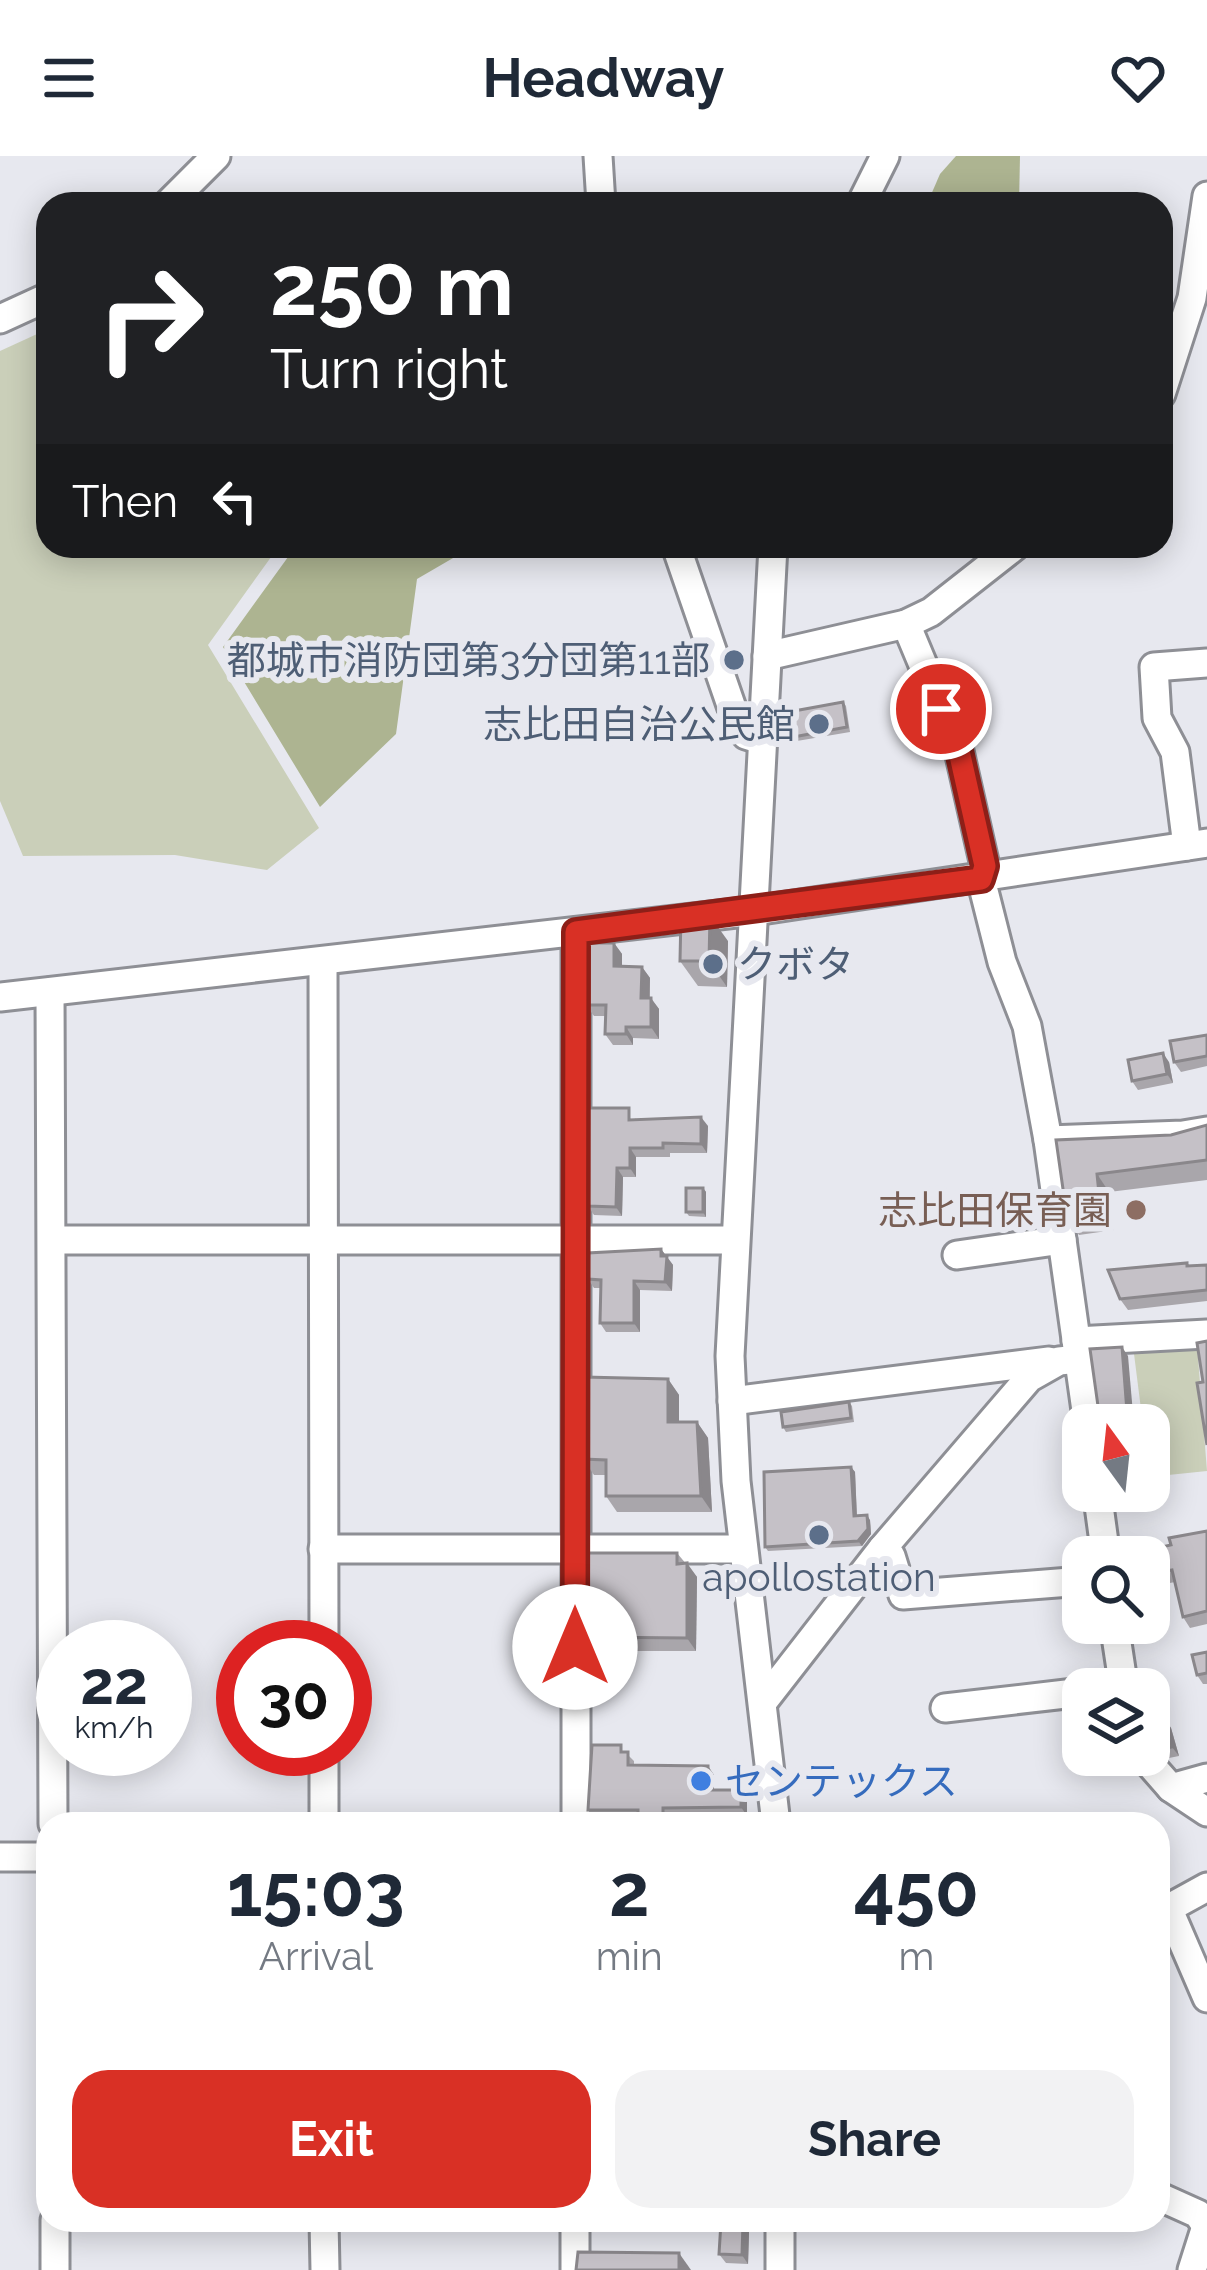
<!DOCTYPE html>
<html lang="en">
<head>
<meta charset="utf-8">
<style>
  :root { --surface:#fff; --page:#f2f2f3; --text:#1f2937; --muted:#747a83; --accent:#d93025 }
  body { margin:0; font-family:Raleway,"Noto Sans JP",sans-serif; background:var(--page); color:var(--text); height:100vh; display:flex; flex-direction:column; font-size:45px; white-space:nowrap }
  * { box-sizing:border-box; margin:0 }
  p { font-size:39px; color:var(--muted) }
  .icon { flex:none; width:66px; height:66px; fill:none; stroke:currentColor; stroke-width:2; stroke-linecap:round; stroke-linejoin:round }
  .map { position:relative; flex:1; overflow:hidden }
  .details { position:absolute; left:36px; top:1656px; width:1134px; height:420px; display:flex; flex-direction:column; background:var(--surface); border-radius:36px; box-shadow:0 6px 30px #0003 }
  .details>* { flex:none }
  .banner { position:absolute; left:36px; top:36px; width:1137px; height:366px; border-radius:36px; box-shadow:0 6px 30px #0003; background:#202124; color:#fff; overflow:hidden }
  .needle { width:78px; rotate:345deg }
  .controls { position:absolute; left:1062px; top:1248px; display:grid; gap:24px }
  .controls a { display:grid; place-items:center; width:108px; height:108px; border-radius:24px; background:var(--surface); box-shadow:0 6px 30px #0003; font-size:60px }
  .speed { position:absolute; left:36px; top:1464px; display:flex; gap:24px; font-size:60px; font-weight:700; text-align:center }
  .speed>* { display:grid; place-content:center; width:156px; height:156px; border-radius:50%; background:var(--surface); box-shadow:0 6px 30px #0003; line-height:1 }
  .speed small { font-size:30px; font-weight:400 }
  .speed .limit { border:18px solid #d22; background:#fff; color:#111 }
  .pin { position:absolute; display:grid; place-items:center; width:102px; height:102px; color:#fff; margin:-51px; border:6px solid #fff; border-radius:50%; box-shadow:0 3px 12px #0007 }
  .me { position:absolute; width:132px; margin:-66px; rotate:0deg; stroke-linejoin:round; filter:drop-shadow(0 0 9px #0008) }
  .turn { display:flex; align-items:center; gap:42px; height:252px; padding:0 36px; font-size:54px }
  .turn .icon { width:156px; height:156px; stroke-width:2.5 }
  .turn b { display:block; font-size:84px; line-height:102px }
  .then { display:flex; align-items:center; height:114px; padding:0 36px; background:#0003; gap:24px; font-size:45px }
  .eta { display:flex; justify-content:space-evenly; align-items:center; height:204px; text-align:center }
  .eta b { font-size:72px; font-weight:700; line-height:84px }
  .action { display:flex; gap:24px; margin-top:auto; padding:24px 36px }
  .action a { flex:1; height:138px; border-radius:36px; background:var(--accent); color:#fff; font-size:48px; font-weight:700; line-height:138px; text-align:center }
  .action a+a { background:var(--page); color:var(--text) }
  header { display:flex; justify-content:space-between; align-items:center; height:156px; padding:0 36px; background:var(--surface); font-size:54px; font-weight:700 }
  .map>svg:first-child { display:block }
</style>
</head>
<body>
<header><svg class="icon" aria-label="menu" viewBox="0 0 24 24"><path d="M4 6h16M4 12h16M4 18h16"/></svg>Headway<svg class="icon" aria-label="heart" viewBox="0 0 24 24"><path d="M12 20l-8-8c-3-5 5-10 8-4 3-6 11-1 8 4z"/></svg></header>
<div class="map">
<svg width="1207" height="2114" viewBox="0 0 1207 2114">
  <rect width="100%" height="100%" fill="#e7e8ef"/>
  <g fill="#cacfb9">
    <path d="M48,173V390H279L208,489L319,672L267,714L175,699L23,700L0,645V195Z"/>
    <path d="M1197,1189L1207,1315L1149,1321V1269H1143L1133,1190Z"/>
  </g>
  <g fill="#adb491">
    <path d="M956,0H1020L1019,48H927L940,18Z"/>
    <path d="M296,390L472,391L417,423L396,578L320,651L223,491Z"/>
  </g>
  <g fill="none" stroke-linecap="round" stroke-linejoin="round">
    <g stroke="#8e8f95" stroke-width="33">
      <g id="minor">
        <path d="M598,0L601,48"/>
        <path d="M168,48L216,0"/>
        <path d="M861,48L885,0"/>
        <path d="M0,163L48,141"/>
        <path d="M1161,238L1192,142L1207,40"/>
        <path d="M676,390L733,555L746,579L762,584"/>
        <path d="M773,390L730,1200L736,1325L776,1668"/>
        <path d="M906,468L959,595L985,710L981,723L1002,806L1027,870L1048,984L1088,1269"/>
        <path d="M767,500L906,468L931,456L1015,390"/>
        <path d="M1187,690L1175,596L1157,562L1154,511L1207,507"/>
        <path d="M323,807L324,1491"/>
        <path d="M50,836L53,1668"/>
        <path d="M0,841L754,755L1207,687"/>
        <path d="M1048,984L1183,979L1207,975"/>
        <path d="M52,1084H734"/>
        <path d="M957,1099L1062,1084"/>
        <path d="M1076,1185L1207,1178"/>
        <path d="M732,1245L1049,1205"/>
        <path d="M1097,1335L1106,1401"/>
        <path d="M323,1393H743"/>
        <path d="M882,1393L891,1400L903,1439L1083,1425"/>
        <path d="M1114,1467L1124,1533"/>
        <path d="M763,1546L882,1393L1029,1222L1059,1205L1079,1203"/>
        <path d="M945,1552L1083,1536"/>
        <path d="M324,1593V1668"/>
        <path d="M1142,1599L1171,1632L1207,1656"/>
        <path d="M1171,1632L1207,1622"/>
        <path d="M576,1668V776"/>
        <path d="M0,1701H48"/>
        <path d="M1169,1754L1207,1842"/>
        <path d="M1158,1758L1207,1731"/>
        <path d="M1158,2040L1198,2058L1204,2067"/>
        <path d="M324,2064L325,2114"/>
        <path d="M55,2114V2064"/>
        <path d="M575,2114V2064"/>
        <path d="M780,2114V2064"/>
        <path d="M1192,2114L1207,2067"/>
      </g>
    </g>
    <use href="#minor" stroke="#fff" stroke-width="27"/>
  </g>
  <g fill="#a9a6ab">
    <path d="M843,546L846,550L850,576L791,586L788,582Z"/>
    <path d="M728,785L727,831L698,830L680,805Z"/>
    <path d="M614,787L622,798V811H642L650,822V842L659,853V883L633,882V889H613L605,878V860H594L586,849Z"/>
    <path d="M1207,879V910L1181,916L1174,906Z"/>
    <path d="M1169,906L1173,927L1138,934L1132,925Z"/>
    <path d="M636,962V964L708,970L707,997H670V1001H636V1021H623L622,1060L594,1059L588,1050Z"/>
    <path d="M1207,969V1024L1109,1036L1114,1074L1079,1079L1067,1061L1056,984L1171,979Z"/>
    <path d="M703,1032L706,1036V1061L689,1060L686,1056Z"/>
    <path d="M661,1093L673,1109L672,1135L640,1134V1176H606L600,1167V1132H594L588,1123Z"/>
    <path d="M1187,1107L1190,1110L1207,1109V1145L1128,1154L1120,1143Z"/>
    <path d="M668,1223L679,1239V1266H697L708,1282L712,1356H617L606,1340V1319H594L583,1303Z"/>
    <path d="M849,1246L852,1250L854,1266L786,1276L783,1271Z"/>
    <path d="M851,1311L855,1316L857,1360L870,1364L871,1378L862,1390L768,1395L765,1391Z"/>
    <path d="M1207,1375V1468L1190,1472L1183,1461L1175,1426L1149,1431V1401H1124L1137,1385L1144,1395L1171,1389Z"/>
    <path d="M677,1397L697,1421L696,1495H594L585,1481Z"/>
    <path d="M1149,1433L1153,1438L1157,1457L1149,1459Z"/>
    <path d="M1207,1496V1528H1203L1197,1519Z"/>
    <path d="M1164,1562L1171,1572L1179,1600L1169,1602L1149,1579Z"/>
    <path d="M625,1596L634,1605V1609L708,1610L714,1619V1634H741L747,1642V1660L669,1661V1668H643L640,1663H594L588,1654Z"/>
    <path d="M743,2067L749,2076L748,2108L726,2107L719,2098Z"/>
  </g>
  <g fill="#8a878b">
    <path d="M710,760L728,785L727,831L709,805Z"/>
    <path d="M614,787L622,798V822L614,810Z"/>
    <path d="M642,811L650,822L649,853L641,842Z"/>
    <path d="M651,842L659,853V883L651,871Z"/>
    <path d="M626,871L633,882V889L626,878Z"/>
    <path d="M1163,897L1169,906L1173,927L1167,918Z"/>
    <path d="M701,961L708,970L707,997L701,988Z"/>
    <path d="M630,992L636,1001V1021L630,1012Z"/>
    <path d="M617,1012L623,1021L622,1060L616,1051Z"/>
    <path d="M1097,1018L1109,1036L1114,1074L1101,1057Z"/>
    <path d="M703,1032L706,1036V1061L703,1056Z"/>
    <path d="M661,1093L673,1109L672,1135L665,1126Z"/>
    <path d="M634,1125L640,1134V1176L634,1167Z"/>
    <path d="M1122,1191L1128,1200L1134,1269H1128Z"/>
    <path d="M668,1223L679,1239V1282L668,1266Z"/>
    <path d="M697,1266L708,1282L712,1356L701,1340Z"/>
    <path d="M851,1311L855,1316L857,1364L854,1360Z"/>
    <path d="M867,1359L870,1364L871,1378L862,1390L858,1385Z"/>
    <path d="M687,1407L697,1421L696,1495L687,1482Z"/>
    <path d="M1149,1433L1153,1438L1157,1457L1151,1448Z"/>
    <path d="M1164,1562L1171,1572L1179,1600L1172,1591Z"/>
    <path d="M708,1610L714,1619V1643L708,1634Z"/>
    <path d="M741,1634L747,1642V1660L741,1651Z"/>
    <path d="M743,2067L749,2076L748,2108L742,2099Z"/>
    <path d="M679,2097L691,2114H679Z"/>
  </g>
  <g fill="#c5c1c7" stroke="#8a878b" stroke-width="3">
    <path d="M843,546L847,571L788,582L783,557Z"/>
    <path d="M681,759L710,760L709,805H680Z"/>
    <path d="M586,787H614V810L642,811L641,842H651V871H626V878H605L606,849H586Z"/>
    <path d="M1207,879V900L1174,906L1170,885Z"/>
    <path d="M1163,897L1167,918L1132,925L1128,904Z"/>
    <path d="M588,952H629V964L701,961V988L663,987V992H630V1012H617L616,1051L588,1050Z"/>
    <path d="M1207,969V1004L1097,1018L1101,1057L1067,1061L1056,984L1171,979Z"/>
    <rect x="686" y="1032" width="17" height="24"/>
    <path d="M661,1093V1100H667L665,1126L634,1125V1167H600L601,1124L588,1123V1097Z"/>
    <path d="M1187,1107V1110L1207,1109V1134L1120,1143L1108,1114Z"/>
    <path d="M1207,1185V1289L1197,1227L1203,1226L1197,1187Z"/>
    <path d="M1122,1191L1128,1269H1094L1099,1257L1090,1193Z"/>
    <path d="M583,1221L668,1223V1266H697L701,1340H606V1304L583,1303Z"/>
    <path d="M849,1246L851,1262L783,1271L781,1256Z"/>
    <path d="M851,1311L854,1360L867,1359L868,1373L858,1385L765,1391L764,1316Z"/>
    <path d="M1207,1375V1455L1183,1461L1172,1414L1149,1418V1401H1124L1121,1389L1137,1385L1139,1396L1171,1389L1169,1382Z"/>
    <path d="M585,1397H677V1408L687,1407V1482L585,1481Z"/>
    <path d="M1207,1496V1517L1197,1519L1192,1499Z"/>
    <path d="M1164,1562L1172,1591L1163,1593L1149,1578V1567Z"/>
    <path d="M592,1589H621V1596H628V1609L708,1610V1634H741V1651L663,1652V1661H638V1654H588Z"/>
    <path d="M721,2066L743,2067L742,2099L719,2098Z"/>
    <path d="M578,2096L679,2097V2114H576Z"/>
  </g>
  <g fill="none" stroke-linecap="round" stroke-linejoin="round">
    <g stroke="#8d1f18" stroke-width="30">
      <path id="route" d="M575,1491L576,776L981,723L985,710L959,595L941,553"/>
    </g>
    <use href="#route" stroke="#d93025" stroke-width="21"/>
  </g>
  <g fill="#5c6f8a" stroke="#e7e8ef" stroke-width="4.5">
    <circle cx="734" cy="504" r="12"/>
    <circle cx="819" cy="568" r="12"/>
    <circle cx="713" cy="808" r="12"/>
    <circle cx="819" cy="1379" r="12"/>
  </g>
  <circle fill="#8d6e63" stroke="#e7e8ef" stroke-width="4.5" cx="1136" cy="1054" r="12"/>
  <circle fill="#3f7fe0" stroke="#e7e8ef" stroke-width="4.5" cx="701" cy="1625" r="12"/>
  <g text-anchor="middle" dominant-baseline="central" stroke-width="12" stroke-linejoin="round" paint-order="stroke">
    <g font-size="39" fill="#4e5e75" stroke="#e7e8ef" text-anchor="end">
      <text x="710" y="504">都城市消防団第3分団第11部</text>
      <text x="795" y="568">志比田自治公民館</text>
      <text x="737" y="808" text-anchor="start">クボタ</text>
      <text x="819" y="1421" text-anchor="middle">apollostation</text>
    </g>
    <g font-size="39" fill="#785e54" stroke="#e7e8ef" text-anchor="end">
      <text x="1112" y="1054">志比田保育園</text>
    </g>
    <g font-size="39" fill="#366cbe" stroke="#e7e8ef" text-anchor="start">
      <text x="725" y="1625">センテックス</text>
    </g>
  </g>
</svg>
<div class="controls">
<a><svg class="needle" viewBox="-14 -14 28 28"><path d="M0-13l5 13h-10z" fill="#e53935"/><path d="M0 13l5-13h-10z" fill="#747a83"/></svg></a>
<a><svg class="icon" aria-label="search" viewBox="0 0 24 24"><circle cx="10" cy="10" r="6"/><path d="M15 15l6 6"/></svg></a>
<a><svg class="icon" aria-label="layers" viewBox="0 0 24 24"><path d="M12 4l9 5-9 5-9-5zM3 14l9 5 9-5"/></svg></a>
</div>
<div class="speed"><div>22<small>km/h</small></div><div class="limit">30</div></div>
<div class="pin" style="left:941px;top:553px;background:#d93025"><svg class="icon" aria-label="arrive" viewBox="0 0 24 24"><path d="M6 21V4h12l-3 4 3 4H6"/></svg></div>
<svg class="me" style="left:575px;top:1491px" viewBox="-20 -20 40 40"><circle r="19" fill="#fff"/><path d="M0-13L10 11 0 6-10 11z" fill="#d93025"/></svg>
<div class="banner">
<div class="turn"><svg class="icon" aria-label="right" viewBox="0 0 24 24"><path d="M7 20v-9h11M14 6l5 5-5 5"/></svg><div><b>250 m</b>Turn right</div></div>
<div class="then">Then<svg class="icon" aria-label="left" viewBox="0 0 24 24"><path d="M17 20v-9H6M10 6l-5 5 5 5"/></svg></div>
</div>
<section class="details">
<div class="eta">
<div><b>15:03</b><p>Arrival</p></div>
<div><b>2</b><p>min</p></div>
<div><b>450</b><p>m</p></div>
</div>
<div class="action"><a>Exit</a><a>Share</a></div>
</section>
</div>
</body>
</html>
